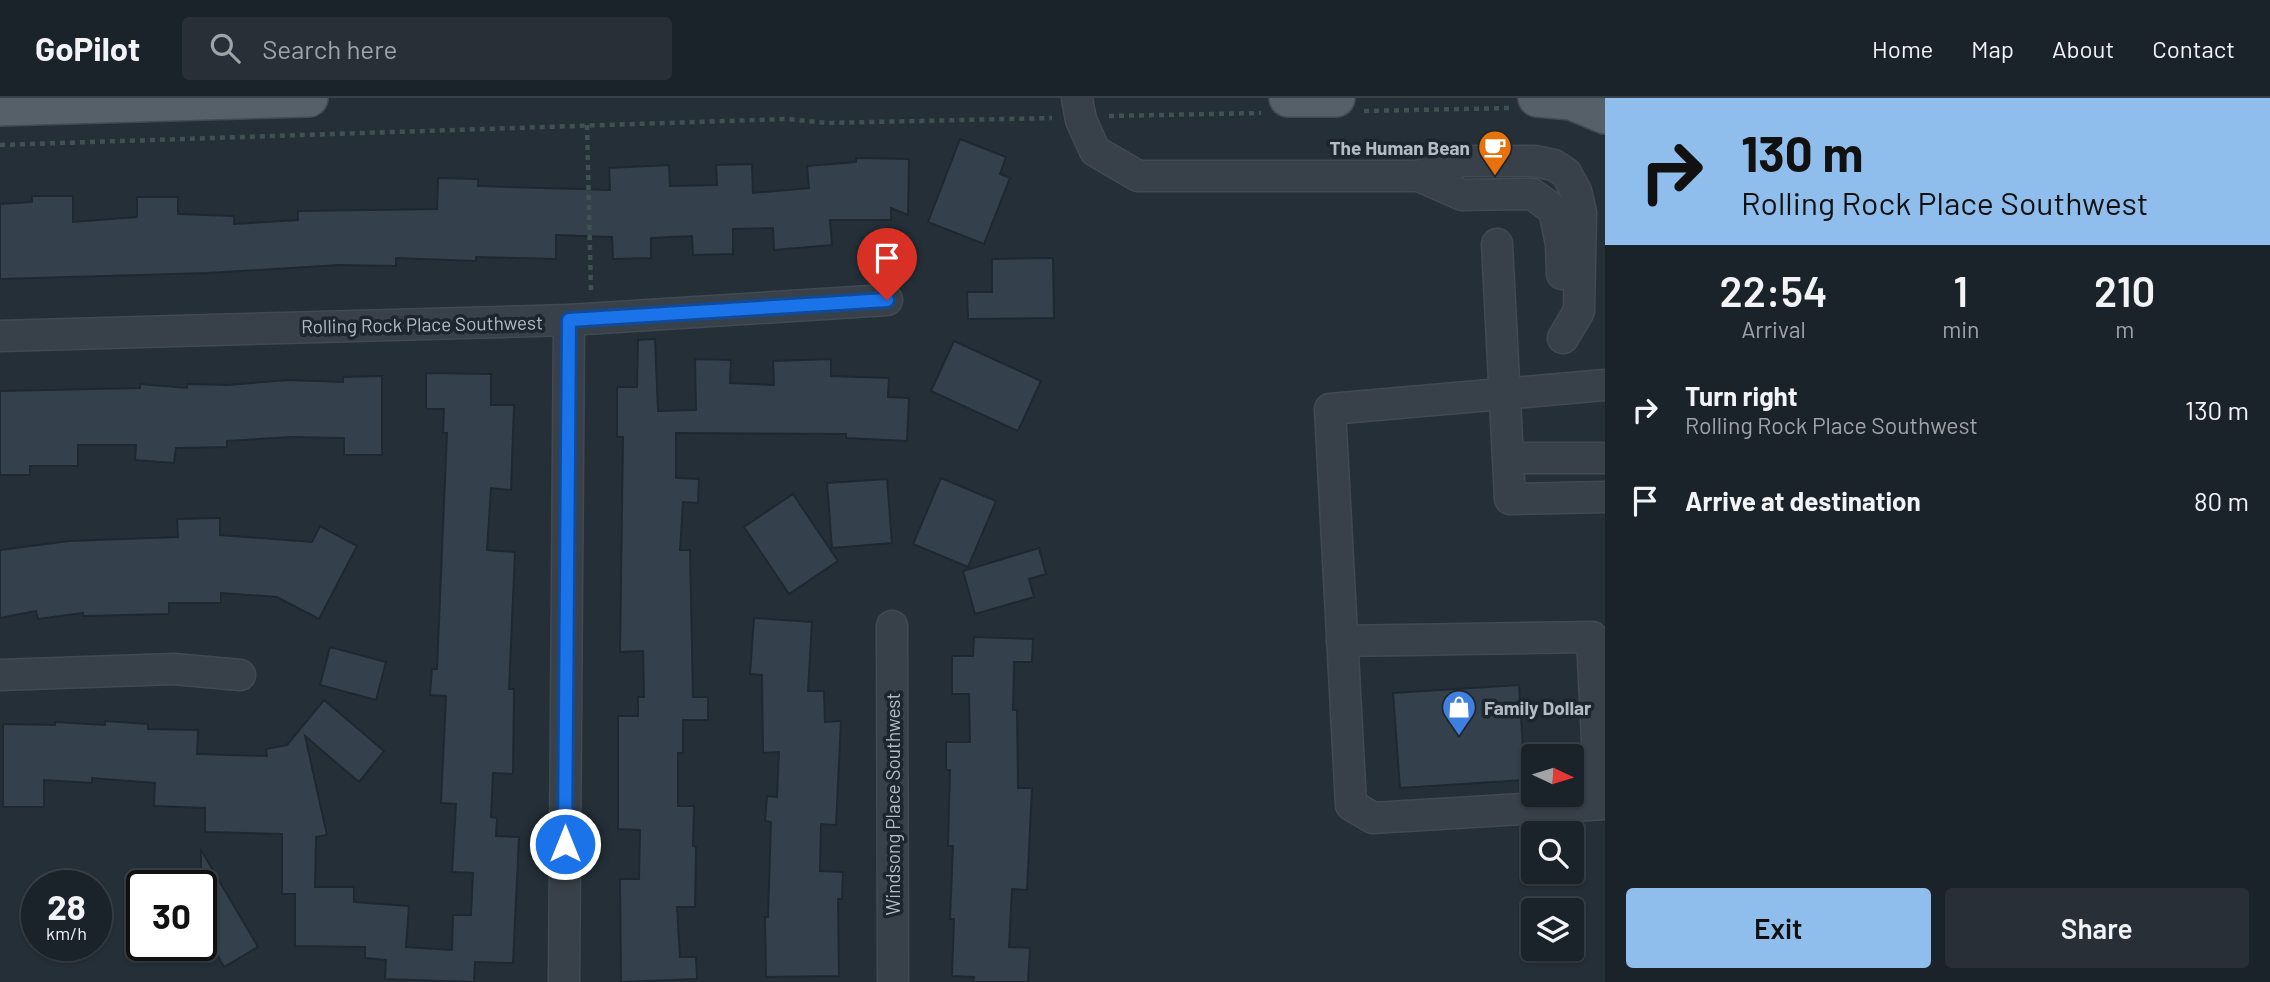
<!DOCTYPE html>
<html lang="en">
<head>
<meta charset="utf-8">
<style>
  :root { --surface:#1b232a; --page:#282f36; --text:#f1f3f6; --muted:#a0a4a8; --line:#394047; --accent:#90beec }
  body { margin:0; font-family:Barlow,sans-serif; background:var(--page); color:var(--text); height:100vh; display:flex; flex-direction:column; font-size:26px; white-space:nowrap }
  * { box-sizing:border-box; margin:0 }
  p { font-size:23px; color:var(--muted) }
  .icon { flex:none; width:38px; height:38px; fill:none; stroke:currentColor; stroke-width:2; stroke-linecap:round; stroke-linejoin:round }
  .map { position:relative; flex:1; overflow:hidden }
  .sheet { display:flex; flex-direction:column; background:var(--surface); width:665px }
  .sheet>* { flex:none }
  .top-card { background:#90beec; color:#111; overflow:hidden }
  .needle { width:46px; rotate:94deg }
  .controls { position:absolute; left:1521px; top:646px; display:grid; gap:14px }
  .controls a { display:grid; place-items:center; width:63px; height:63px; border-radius:7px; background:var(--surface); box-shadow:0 2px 5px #0004,0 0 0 2px var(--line); font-size:35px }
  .speed { position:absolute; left:21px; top:772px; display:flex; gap:14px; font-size:35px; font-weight:700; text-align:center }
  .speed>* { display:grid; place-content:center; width:91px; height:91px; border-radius:50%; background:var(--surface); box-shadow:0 2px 5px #0004,0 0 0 2px var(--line); line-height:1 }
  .speed small { font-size:18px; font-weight:400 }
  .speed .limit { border:4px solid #111; border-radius:10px; background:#fff; color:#111 }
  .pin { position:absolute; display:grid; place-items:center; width:60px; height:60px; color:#fff; margin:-72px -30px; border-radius:50% 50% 50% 0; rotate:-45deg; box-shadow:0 0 7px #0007 }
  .pin .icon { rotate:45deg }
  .me { position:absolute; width:77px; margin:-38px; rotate:0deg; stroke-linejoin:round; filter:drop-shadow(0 0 5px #0008) }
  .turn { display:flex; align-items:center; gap:24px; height:147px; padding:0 21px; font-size:32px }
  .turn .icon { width:91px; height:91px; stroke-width:2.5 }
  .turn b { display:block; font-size:49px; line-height:60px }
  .eta { display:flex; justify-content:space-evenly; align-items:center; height:119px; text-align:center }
  .eta b { font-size:42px; font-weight:600; line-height:49px }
  .primary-button { display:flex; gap:14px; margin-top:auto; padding:14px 21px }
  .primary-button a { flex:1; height:80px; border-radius:7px; background:var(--accent); color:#111; font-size:28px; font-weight:600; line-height:80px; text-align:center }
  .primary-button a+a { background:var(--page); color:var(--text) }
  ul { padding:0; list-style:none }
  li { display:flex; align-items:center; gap:21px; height:91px; padding:0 21px }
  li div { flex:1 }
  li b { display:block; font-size:26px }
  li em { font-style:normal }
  header { display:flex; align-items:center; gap:42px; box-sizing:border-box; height:98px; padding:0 35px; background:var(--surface); border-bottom:2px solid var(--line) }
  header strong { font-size:33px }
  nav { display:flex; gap:38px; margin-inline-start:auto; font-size:24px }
  .search { width:490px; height:63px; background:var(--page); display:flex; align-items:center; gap:18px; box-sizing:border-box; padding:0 24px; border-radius:7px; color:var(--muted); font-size:26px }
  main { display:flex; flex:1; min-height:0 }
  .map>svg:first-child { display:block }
</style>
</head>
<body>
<header>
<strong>GoPilot</strong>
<div class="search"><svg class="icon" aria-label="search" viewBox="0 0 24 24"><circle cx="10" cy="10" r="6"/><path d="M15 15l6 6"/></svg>Search here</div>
<nav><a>Home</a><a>Map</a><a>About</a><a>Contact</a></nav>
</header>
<main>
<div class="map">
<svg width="1605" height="884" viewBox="0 0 1605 884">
  <rect width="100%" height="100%" fill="#242f38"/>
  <g fill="#34414c" stroke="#1f2830" stroke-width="2">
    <path d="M960,41L1006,59L1000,76L1010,80L984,146L928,124Z"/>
    <path d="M856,60L909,61L908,117L891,110V122H830L832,147L774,152L773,130L733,131V156L693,157L692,138L651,140V160L613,161L612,139L556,137V161L476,159V163L396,160V168L339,167L208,175L0,181V106L32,104V98H73V124L137,119V99H178V116L234,118V126L298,122V113L437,111L438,80L478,81V88L610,92L609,70L669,67L670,88L717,87L716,67L752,66L753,95L809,90L807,68L856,64Z"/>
    <path d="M1053,160L1054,220L968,221L967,194H992V161Z"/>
    <path d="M655,241L658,313L696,312L695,261L731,262L730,285L774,287L773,263L831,261V278L889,280L888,299L909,300L907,343L846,340V336L676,335V380L699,381L698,405L683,404L680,452H690L693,599H708V622H683V655H678V708H694L693,748L696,749L695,809H677L680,859H696L697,881L621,884L620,781H639L640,732L618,731V618H638V599H644L643,553L620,554L623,339H617V289H637L638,242Z"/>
    <path d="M954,243L1041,283L1018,333L931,293Z"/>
    <path d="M426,275L491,276V307H514L511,392L491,390L487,452L515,454L509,591H514L513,676L493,675L491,719L497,720L496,738L519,739L513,865L475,864L474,884L385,881L386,862L365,860V849L295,848V796H282V736L205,734V710L154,708L155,685L92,680V685L44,682V709H3V626L55,627V624L105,627V623L148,626V631L198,632L197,656L267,658L266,651L287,647L324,602L384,653L359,684L305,638L327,737L316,739L315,789H354V804L409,808L406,849L452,852L453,817H471L473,775L452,774L456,706L441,705L446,598L430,597L432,571H437L447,335H443L444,311H426Z"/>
    <path d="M382,278V357H344V340L291,339L227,343V349L176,350L174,365L135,362L136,347H78V368H30V377H0V293L140,290V286L187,290V286L227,287L288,282L343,284V279Z"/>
    <path d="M941,380L996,403L968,469L913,446Z"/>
    <path d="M887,381L892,445L832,450L827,385Z"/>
    <path d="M793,396L838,463L789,496L744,429Z"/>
    <path d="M220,420V437L312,444L320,428L357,448L319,521L277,499L221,495V505H169V516L83,518V515L38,521L36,513L0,520V452L69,443L178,439L177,421Z"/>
    <path d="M1039,450L1046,476L1029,481L1034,499L975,516L963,473Z"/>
    <path d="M754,520L812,524L808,593H824L825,624L841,623L836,727L821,726L820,773L843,774L842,801H838L839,878L766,879L765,819H768L771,724L765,723L767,698L777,699L779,654L763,655L762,577L750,576Z"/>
    <path d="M974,539L1033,541L1032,564H1014L1013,612H1017L1018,690H1032L1027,792L1012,791L1009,849L1030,850L1028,884H973L974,879L952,878L954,821H950L953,748H948L950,672H946V644H970L969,596H952V558H973Z"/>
    <path d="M330,549L386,564L376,602L320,587Z"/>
    <path d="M1519,587L1525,682L1400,690L1393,595Z"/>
    <path d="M201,752L258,849L224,869L201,827Z"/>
  </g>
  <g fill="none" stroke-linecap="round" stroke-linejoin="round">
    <g stroke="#414a52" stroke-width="33">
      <g id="minor">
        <path d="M1077,0L1081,22L1095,53L1138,78H1419L1461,63H1534L1554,67L1566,75L1576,93L1581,115L1579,213L1563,240"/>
        <path d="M1419,78L1462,97L1532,96L1554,112L1561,146L1562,176"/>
        <path d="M1497,146L1510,401L1605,399"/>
        <path d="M0,238L569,222L887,202"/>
        <path d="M1605,287L1330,311L1351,707L1373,720L1605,706"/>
        <path d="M1509,360H1605"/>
        <path d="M892,528L893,884"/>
        <path d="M1342,543L1592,539L1600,706"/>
        <path d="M0,577L174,571L240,577"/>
        <path d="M564,884L569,222"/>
      </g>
    </g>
    <g stroke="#414a52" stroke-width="40">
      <g id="major">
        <path d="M1288,0H1336"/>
        <path d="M1537,0L1571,3L1605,17"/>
        <path d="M0,9L309,0"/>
      </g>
    </g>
    <g stroke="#3f5251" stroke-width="4.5" stroke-dasharray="5 5" stroke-linecap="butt">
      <path d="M1364,13L1510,10"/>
      <path d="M1109,18L1261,15"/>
      <path d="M587,27L591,194"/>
      <path d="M0,47L787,21L827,25L1052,20"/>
    </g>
    <use href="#minor" stroke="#384149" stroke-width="30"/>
    <use href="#major" stroke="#566069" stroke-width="37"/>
  </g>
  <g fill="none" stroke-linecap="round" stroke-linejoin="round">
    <g stroke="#114b97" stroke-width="18">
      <path id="route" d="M565,746L569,222L887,202"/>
    </g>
    <use href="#route" stroke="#1a73e8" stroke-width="12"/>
  </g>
  <defs>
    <g id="cafe-pin" transform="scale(1.75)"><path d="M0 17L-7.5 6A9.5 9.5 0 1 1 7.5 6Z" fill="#e8710a" stroke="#1d262e"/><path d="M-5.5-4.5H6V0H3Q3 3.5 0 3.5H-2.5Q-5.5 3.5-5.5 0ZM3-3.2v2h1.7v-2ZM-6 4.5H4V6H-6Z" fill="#fff"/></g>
    <g id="shop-pin" transform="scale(1.75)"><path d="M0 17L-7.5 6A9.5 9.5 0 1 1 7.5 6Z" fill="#3f7fe0" stroke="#1d262e"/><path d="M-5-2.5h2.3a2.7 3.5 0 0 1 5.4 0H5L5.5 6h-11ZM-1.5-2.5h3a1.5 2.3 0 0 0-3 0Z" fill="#fff"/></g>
  </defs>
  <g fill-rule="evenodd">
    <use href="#cafe-pin" x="1495" y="49"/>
    <use href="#shop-pin" x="1459" y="609"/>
  </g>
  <g text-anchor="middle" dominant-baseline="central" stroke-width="7" stroke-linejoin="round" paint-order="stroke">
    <g font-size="19" font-weight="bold" fill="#b3bcc5" stroke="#1d262e" text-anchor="end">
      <text x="1470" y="49">The Human Bean</text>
      <text x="1484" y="609" text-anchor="start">Family Dollar</text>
    </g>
    <g font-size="19" fill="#b3bcc5" stroke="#1d262e">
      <text transform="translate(422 226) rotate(-1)">Rolling Rock Place Southwest</text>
      <text transform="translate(892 706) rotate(-90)">Windsong Place Southwest</text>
    </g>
  </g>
</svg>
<div class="controls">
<a><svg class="needle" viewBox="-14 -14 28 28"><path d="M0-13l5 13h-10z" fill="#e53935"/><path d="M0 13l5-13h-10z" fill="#a0a4a8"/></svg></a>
<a><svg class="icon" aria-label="search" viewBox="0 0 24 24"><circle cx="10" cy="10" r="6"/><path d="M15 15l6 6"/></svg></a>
<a><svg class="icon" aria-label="layers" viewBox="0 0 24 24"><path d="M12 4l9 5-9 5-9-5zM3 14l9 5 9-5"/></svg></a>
</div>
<div class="speed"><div>28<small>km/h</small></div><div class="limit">30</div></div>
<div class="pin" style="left:887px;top:202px;background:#d93025"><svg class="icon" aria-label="arrive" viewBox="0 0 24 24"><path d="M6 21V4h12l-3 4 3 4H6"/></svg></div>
<svg class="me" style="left:565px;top:746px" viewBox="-20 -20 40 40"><circle r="17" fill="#1a73e8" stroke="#fff" stroke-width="3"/><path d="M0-11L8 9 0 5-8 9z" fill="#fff"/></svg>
</div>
<section class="sheet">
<div class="top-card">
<div class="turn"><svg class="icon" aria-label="right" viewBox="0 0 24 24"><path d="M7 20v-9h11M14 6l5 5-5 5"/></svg><div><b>130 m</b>Rolling Rock Place Southwest</div></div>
</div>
<div class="eta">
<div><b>22:54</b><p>Arrival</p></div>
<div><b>1</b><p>min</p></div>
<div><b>210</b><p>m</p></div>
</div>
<ul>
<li><svg class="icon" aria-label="right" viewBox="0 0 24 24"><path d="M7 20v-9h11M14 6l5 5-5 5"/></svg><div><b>Turn right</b><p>Rolling Rock Place Southwest</p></div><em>130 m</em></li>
<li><svg class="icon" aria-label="arrive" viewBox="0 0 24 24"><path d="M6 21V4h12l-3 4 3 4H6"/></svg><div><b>Arrive at destination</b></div><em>80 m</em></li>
</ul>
<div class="primary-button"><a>Exit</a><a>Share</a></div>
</section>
</main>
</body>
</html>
